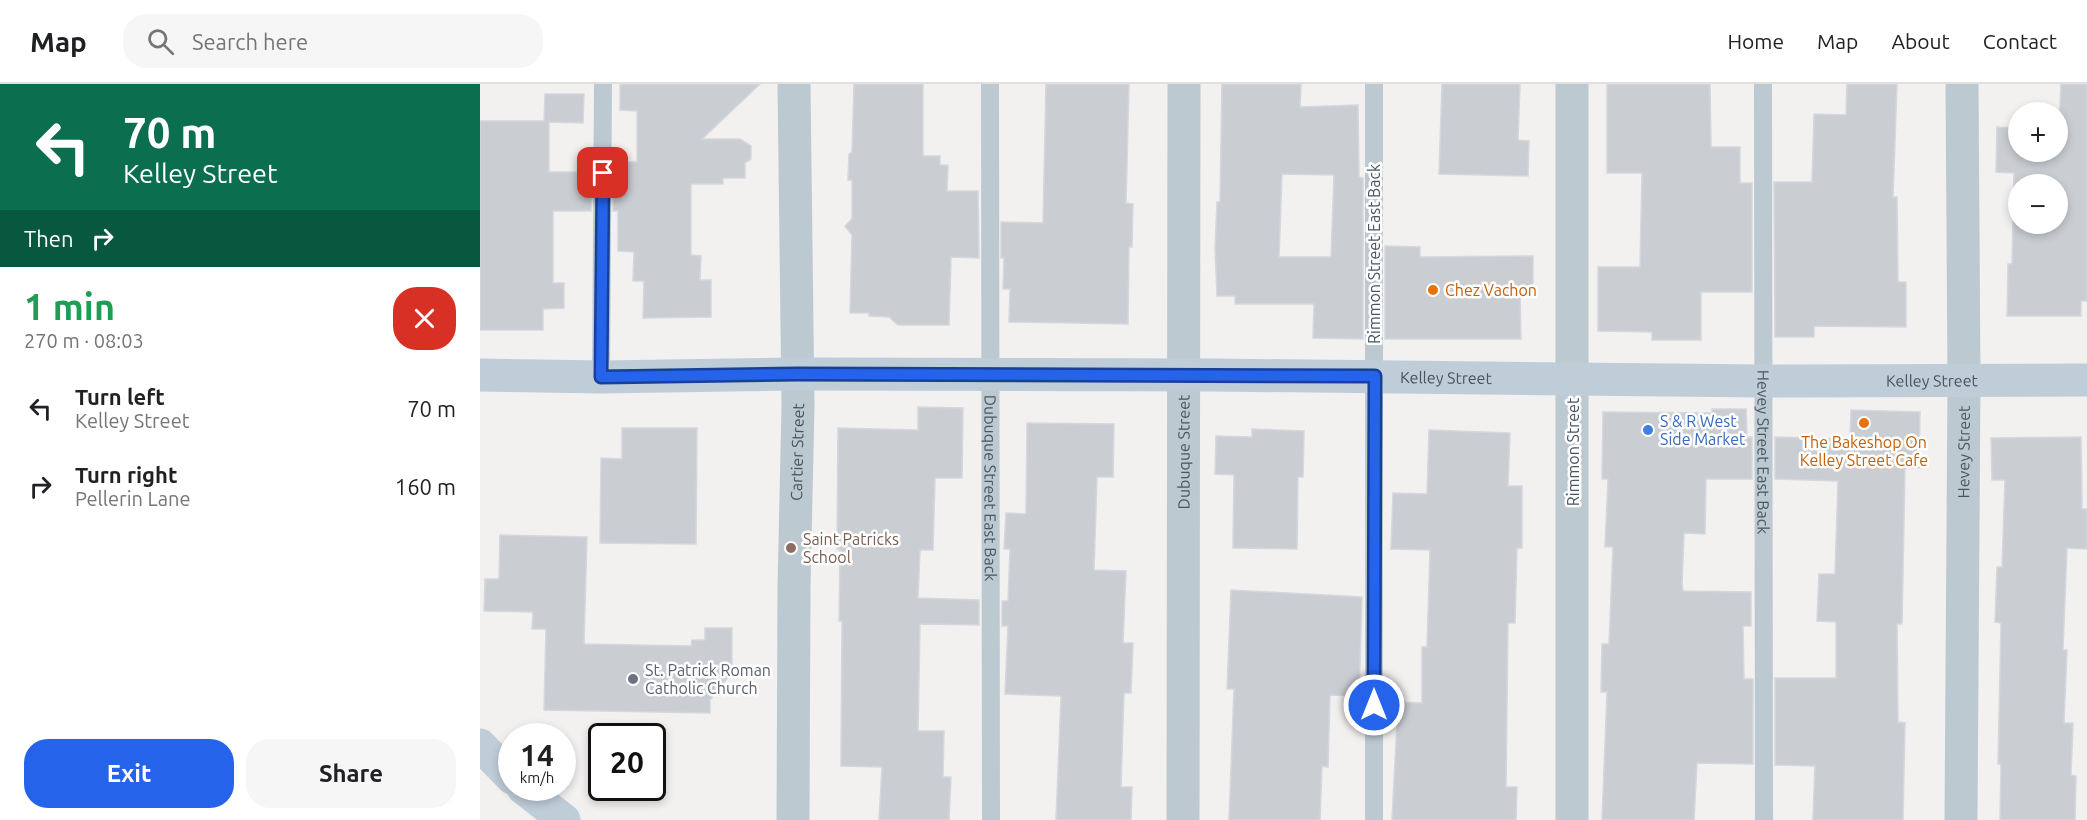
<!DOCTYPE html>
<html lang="en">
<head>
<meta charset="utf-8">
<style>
  :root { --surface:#fff; --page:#f6f6f6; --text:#202124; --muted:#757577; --line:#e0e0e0; --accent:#2563eb }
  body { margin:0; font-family:Ubuntu,sans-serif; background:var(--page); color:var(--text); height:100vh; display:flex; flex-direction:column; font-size:22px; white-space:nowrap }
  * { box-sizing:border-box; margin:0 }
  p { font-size:20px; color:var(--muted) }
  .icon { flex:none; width:33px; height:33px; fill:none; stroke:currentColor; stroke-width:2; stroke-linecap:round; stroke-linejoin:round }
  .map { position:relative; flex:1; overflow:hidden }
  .side { display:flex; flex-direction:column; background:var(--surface); width:480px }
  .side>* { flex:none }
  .banner { background:#0b6e4f; color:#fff; overflow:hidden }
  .buttons { position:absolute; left:1528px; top:18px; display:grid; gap:12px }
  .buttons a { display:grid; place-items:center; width:60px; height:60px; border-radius:50%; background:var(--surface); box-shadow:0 3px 9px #0003; font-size:30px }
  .speed { position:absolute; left:18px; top:639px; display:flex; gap:12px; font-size:30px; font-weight:700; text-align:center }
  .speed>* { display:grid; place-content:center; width:78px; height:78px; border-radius:50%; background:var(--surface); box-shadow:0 3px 9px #0003; line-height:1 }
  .speed small { font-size:15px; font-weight:400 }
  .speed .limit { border:3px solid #111; border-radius:9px; background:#fff; color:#111 }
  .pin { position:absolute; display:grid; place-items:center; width:51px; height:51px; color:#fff; margin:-26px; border-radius:12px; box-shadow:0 3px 9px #0006 }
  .me { position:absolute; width:66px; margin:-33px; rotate:0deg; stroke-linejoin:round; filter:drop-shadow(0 0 4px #0008) }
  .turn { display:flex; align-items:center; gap:21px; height:126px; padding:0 24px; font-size:27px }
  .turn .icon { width:78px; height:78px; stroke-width:2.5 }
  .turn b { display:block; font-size:42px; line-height:51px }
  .then { display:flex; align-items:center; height:57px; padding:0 24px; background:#0003; gap:12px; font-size:22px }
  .round { display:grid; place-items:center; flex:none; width:63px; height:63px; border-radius:24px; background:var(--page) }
  .overview { display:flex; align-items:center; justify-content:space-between; height:102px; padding:0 24px }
  h1 { font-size:36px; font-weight:700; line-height:45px; color:#1e9e55 }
  .primary-button { display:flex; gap:12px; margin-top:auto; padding:12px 24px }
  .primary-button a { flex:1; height:69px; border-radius:24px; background:var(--accent); color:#fff; font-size:24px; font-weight:700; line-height:69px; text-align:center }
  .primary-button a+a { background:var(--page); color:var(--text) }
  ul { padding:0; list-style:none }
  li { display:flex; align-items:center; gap:18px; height:78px; padding:0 24px }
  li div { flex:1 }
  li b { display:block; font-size:22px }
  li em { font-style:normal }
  header { display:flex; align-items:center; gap:36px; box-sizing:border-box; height:84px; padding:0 30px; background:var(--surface); border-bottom:2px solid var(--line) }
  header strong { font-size:28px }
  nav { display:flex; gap:33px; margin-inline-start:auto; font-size:21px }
  .search { width:420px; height:54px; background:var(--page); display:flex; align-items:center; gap:15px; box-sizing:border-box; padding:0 21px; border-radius:24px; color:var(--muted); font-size:22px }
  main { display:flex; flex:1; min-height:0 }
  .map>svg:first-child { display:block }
</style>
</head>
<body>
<header>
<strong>Map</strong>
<div class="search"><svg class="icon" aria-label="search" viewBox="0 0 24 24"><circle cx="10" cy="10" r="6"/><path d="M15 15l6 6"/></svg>Search here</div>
<nav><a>Home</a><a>Map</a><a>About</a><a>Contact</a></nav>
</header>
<main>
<section class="side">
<div class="banner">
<div class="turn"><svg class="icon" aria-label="left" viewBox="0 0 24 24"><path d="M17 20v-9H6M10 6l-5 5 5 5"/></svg><div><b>70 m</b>Kelley Street</div></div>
<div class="then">Then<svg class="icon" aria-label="right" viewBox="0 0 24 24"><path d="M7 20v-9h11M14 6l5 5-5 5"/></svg></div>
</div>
<div class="overview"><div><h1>1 min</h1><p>270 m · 08:03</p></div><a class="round" style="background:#d93025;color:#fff"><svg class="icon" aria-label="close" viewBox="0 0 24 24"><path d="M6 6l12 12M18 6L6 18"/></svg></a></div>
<ul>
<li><svg class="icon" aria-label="left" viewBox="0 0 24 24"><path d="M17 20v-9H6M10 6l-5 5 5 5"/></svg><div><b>Turn left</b><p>Kelley Street</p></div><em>70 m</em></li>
<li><svg class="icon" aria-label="right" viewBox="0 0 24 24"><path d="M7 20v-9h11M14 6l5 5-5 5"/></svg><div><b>Turn right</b><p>Pellerin Lane</p></div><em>160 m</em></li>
</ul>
<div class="primary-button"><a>Exit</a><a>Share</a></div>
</section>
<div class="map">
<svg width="1607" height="736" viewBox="0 0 1607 736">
  <rect width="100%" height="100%" fill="#f3f0f0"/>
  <g fill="#caced3" stroke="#d4d7dd" stroke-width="1.5" fill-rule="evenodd">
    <path d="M140,0H280L222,55H260L271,62V75L265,79V94H243V100H211V171L221,172L220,196H231V233L163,234L164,197H153L154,168L138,167V127H133L134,87H138V78H157V27L140,26Z"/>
    <path d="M374,0H443V72H460V81H468L467,107H498L499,174L471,173L469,241H418L409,233L389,232V229H370L372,151L365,142L372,135V96H368L369,70L372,68Z"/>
    <path d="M566,0H649L646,119L653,120L652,163H649L648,240L529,238L530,205H523L524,174H521V138L563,139Z"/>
    <path d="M742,0H821L820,23L878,21L879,93L883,94V255L833,254L834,220H755V212H737L735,165L737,118H740ZM802,90L854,91L851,173H799Z"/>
    <path d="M962,0H1040L1038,56L1049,57L1048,92L959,90Z"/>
    <path d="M1127,0H1230L1231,63H1260V99H1272V208H1221V256H1172V248L1118,247V183H1160L1162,89H1127Z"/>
    <path d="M1367,0H1417L1413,113H1417L1418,198H1426V243L1334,242V253H1295L1294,98H1332L1334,30L1366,31Z"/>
    <path d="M1581,0H1607V217H1601V232H1527L1528,180H1532L1534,89L1516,88L1517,43L1539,44V68H1578ZM1539,100H1578V140H1539Z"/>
    <path d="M65,10H104L103,39L69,38V88H111V127H73V199H84V224L63,225V246H0V37H64Z"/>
    <path d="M905,162L940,163V173L1053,172V211H1040L1041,255H905Z"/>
    <path d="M438,323L483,324L482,394H455L453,466H440L438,514L499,516V541L440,540L438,647H464L463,693H471L469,736H399L402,683L361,682L362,537H359L360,465H357L358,344L438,346Z"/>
    <path d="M1232,325H1266L1267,353H1272V395H1226L1225,450L1204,449L1202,500L1203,507L1271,508V542H1263L1264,595H1273V680L1217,679L1214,736H1122L1127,608H1121L1122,560H1129L1133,463H1125L1128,395H1122L1123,328L1232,329Z"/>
    <path d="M1371,326L1440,328L1439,384H1425L1422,540H1417L1418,638L1425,639L1423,736H1333L1335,682L1295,681V594H1356V538L1337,537L1339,490H1355L1358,397L1295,395V353L1370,355Z"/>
    <path d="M547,339L634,340L633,393H617L614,486L646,487L643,559H653L651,609H644L641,703H652L651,736H576L581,612L525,610L528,542H522V517H528L530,465H524L526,429L546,430Z"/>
    <path d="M142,344H217L216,460L120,459L121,374L142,375Z"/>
    <path d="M772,345L824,347L823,393H818L817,465L753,464L754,391L735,390L736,352L772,353Z"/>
    <path d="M949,346L1030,349L1028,402H1042V464H1037L1035,539H1028L1026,703H1037L1036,736H912L918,618L942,619V563H947L950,466L911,465L913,409L947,410Z"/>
    <path d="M1601,353L1602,425H1607V465L1587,464L1583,566H1587L1584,639H1593L1591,691L1596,692L1595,736H1520L1521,680H1518L1521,539L1515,538L1517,483H1522L1525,396H1512L1511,354Z"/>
    <path d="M20,451L107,453L104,560L211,562L212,556H225V544H252V588L230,616V629L64,626L66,545H52L53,528L4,527L5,495H19Z"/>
    <path d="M751,506L882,513L879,612L850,611L848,683L842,682L840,736H749L754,605H747Z"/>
  </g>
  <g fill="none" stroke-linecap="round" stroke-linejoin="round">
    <g stroke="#bdc9d1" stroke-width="18">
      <path id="s1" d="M510,0L511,736"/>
      <path d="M894,0V736"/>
      <path id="s2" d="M1283,0L1284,736"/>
      <path d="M121,293L123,0"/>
    </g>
    <g stroke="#bdc9d1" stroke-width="33">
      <path id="s3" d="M313,736L314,503L318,322L314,0"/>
      <path id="s4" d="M703,736L704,0"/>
      <path d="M1092,736V0"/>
      <path id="s5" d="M1481,736L1484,296L1482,0"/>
    </g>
    <g stroke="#bfcdd9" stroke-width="33">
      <path id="s6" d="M0,291L121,293L317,290L733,291L1283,297L1607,296"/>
      <path d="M0,661L32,694"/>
      <path d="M43,704L84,736"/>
    </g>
  </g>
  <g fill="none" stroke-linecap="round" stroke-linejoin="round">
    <g stroke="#184099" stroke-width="15">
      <path id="route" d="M123,89L121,293L317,290L895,292L894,621"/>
    </g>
    <use href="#route" stroke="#2563eb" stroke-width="10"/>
  </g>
  <g fill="#e8710a" stroke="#fff" stroke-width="2">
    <circle cx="953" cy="206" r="6"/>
    <circle cx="1384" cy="339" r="6"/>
  </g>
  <circle fill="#3f7fe0" stroke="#fff" stroke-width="2" cx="1168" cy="346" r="6"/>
  <circle fill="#8d6e63" stroke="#fff" stroke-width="2" cx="311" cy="464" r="6"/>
  <circle fill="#6b7280" stroke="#fff" stroke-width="2" cx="153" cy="595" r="6"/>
  <g text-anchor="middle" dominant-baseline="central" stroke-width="5" stroke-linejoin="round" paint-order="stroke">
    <g font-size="16" fill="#465560" stroke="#fff">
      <text transform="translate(894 170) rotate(-90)">Rimmon Street East Back</text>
      <text stroke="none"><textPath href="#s6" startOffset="966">Kelley Street</textPath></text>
      <text stroke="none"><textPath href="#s6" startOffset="1452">Kelley Street</textPath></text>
      <text stroke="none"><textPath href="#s3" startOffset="368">Cartier Street</textPath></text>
      <text stroke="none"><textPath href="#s4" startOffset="368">Dubuque Street</textPath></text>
      <text transform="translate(1093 368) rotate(-90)">Rimmon Street</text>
      <text stroke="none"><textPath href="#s2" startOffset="368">Hevey Street East Back</textPath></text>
      <text stroke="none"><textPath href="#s5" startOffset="368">Hevey Street</textPath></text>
      <text stroke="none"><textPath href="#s1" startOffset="404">Dubuque Street East Back</textPath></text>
    </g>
    <g font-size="16" fill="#c56008" stroke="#fff" text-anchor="start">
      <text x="965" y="206">Chez Vachon</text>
      <text x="1384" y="358" text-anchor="middle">The Bakeshop On<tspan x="1384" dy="18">Kelley Street Cafe</tspan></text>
    </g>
    <g font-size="16" fill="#366cbe" stroke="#fff" text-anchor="start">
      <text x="1180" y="337">S &amp; R West<tspan x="1180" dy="18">Side Market</tspan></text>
    </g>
    <g font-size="16" fill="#785e54" stroke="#fff" text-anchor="start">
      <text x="323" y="455">Saint Patricks<tspan x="323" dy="18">School</tspan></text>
    </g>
    <g font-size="16" fill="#5b616d" stroke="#fff" text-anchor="start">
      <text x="165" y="586">St. Patrick Roman<tspan x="165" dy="18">Catholic Church</tspan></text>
    </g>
  </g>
</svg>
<div class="buttons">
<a>+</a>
<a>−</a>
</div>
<div class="speed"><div>14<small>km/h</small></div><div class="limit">20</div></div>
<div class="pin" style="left:123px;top:89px;background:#d93025"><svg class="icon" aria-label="arrive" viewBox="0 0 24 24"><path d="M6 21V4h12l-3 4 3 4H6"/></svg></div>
<svg class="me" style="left:894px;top:621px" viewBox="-20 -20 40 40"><circle r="17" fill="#2563eb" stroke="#fff" stroke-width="3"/><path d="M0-11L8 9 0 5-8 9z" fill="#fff"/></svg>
</div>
</main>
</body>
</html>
